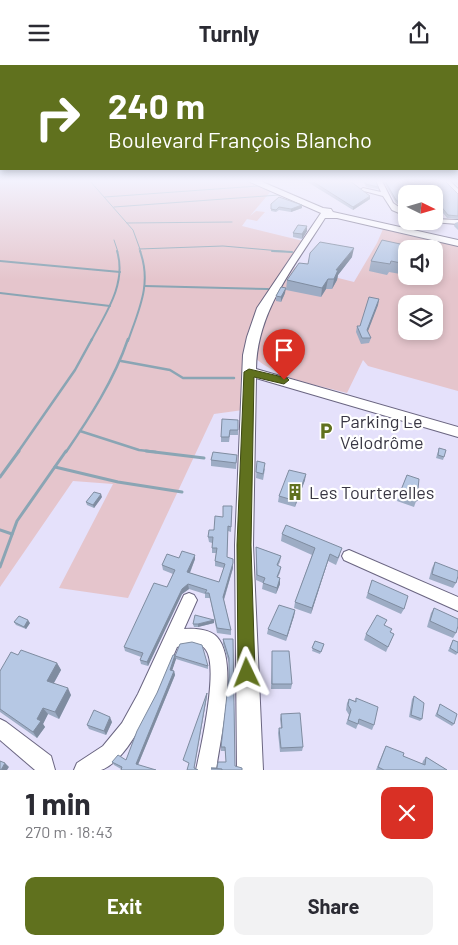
<!DOCTYPE html>
<html lang="en">
<head>
<meta charset="utf-8">
<style>
  :root { --surface:#fff; --page:#f2f2f3; --text:#2b2b33; --muted:#7c7c81; --accent:#60711e }
  body { margin:0; font-family:Barlow,sans-serif; background:var(--page); color:var(--text); height:100vh; display:flex; flex-direction:column; font-size:19px; white-space:nowrap }
  * { box-sizing:border-box; margin:0 }
  p { font-size:16px; color:var(--muted) }
  .icon { flex:none; width:28px; height:28px; fill:none; stroke:currentColor; stroke-width:2; stroke-linecap:round; stroke-linejoin:round }
  .map { position:relative; height:705px; overflow:hidden }
  .details { display:flex; flex-direction:column; background:var(--surface); flex:1 }
  .details>* { flex:none }
  .top-card { position:absolute; left:0px; top:0px; width:459px; height:105px; box-shadow:0 2px 8px #0003; background:#60711e; color:#fff; overflow:hidden }
  .needle { width:32px; rotate:95deg }
  .tools { position:absolute; left:398px; top:120px; display:grid; gap:10px }
  .tools a { display:grid; place-items:center; width:45px; height:45px; border-radius:10px; background:var(--surface); box-shadow:0 2px 8px #0003; font-size:25px }
  .pin { position:absolute; display:grid; place-items:center; width:42px; height:42px; color:#fff; margin:-51px -21px; border-radius:50% 50% 50% 0; rotate:-45deg; box-shadow:0 0 5px #0007 }
  .pin .icon { rotate:45deg }
  .me { position:absolute; width:55px; margin:-28px; rotate:358deg; stroke-linejoin:round; filter:drop-shadow(0 0 4px #0008) }
  .turn { display:flex; align-items:center; gap:18px; height:105px; padding:0 25px; font-size:22px }
  .turn .icon { width:65px; height:65px; stroke-width:2.5 }
  .turn b { display:block; font-size:35px; line-height:42px }
  .round { display:grid; place-items:center; flex:none; width:52px; height:52px; border-radius:10px; background:var(--page) }
  .headline { display:flex; align-items:center; justify-content:space-between; height:85px; padding:0 25px }
  h1 { font-size:30px; font-weight:700; line-height:38px }
  .primary-button { display:flex; gap:10px; margin-top:auto; padding:10px 25px }
  .primary-button a { flex:1; height:58px; border-radius:10px; background:var(--accent); color:#fff; font-size:20px; font-weight:700; line-height:58px; text-align:center }
  .primary-button a+a { background:var(--page); color:var(--text) }
  header { display:flex; justify-content:space-between; align-items:center; height:65px; padding:0 25px; background:var(--surface); font-size:22px; font-weight:700 }
  .map>svg:first-child { display:block }
</style>
</head>
<body>
<header><svg class="icon" aria-label="menu" viewBox="0 0 24 24"><path d="M4 6h16M4 12h16M4 18h16"/></svg>Turnly<svg class="icon" aria-label="share" viewBox="0 0 24 24"><path d="M12 15V3M7 8l5-5 5 5M5 13v7h14v-7"/></svg></header>
<div class="map">
<svg width="458" height="705" viewBox="0 0 458 705">
  <rect width="100%" height="100%" fill="#e5e1fb"/>
  <g fill="#e5c5cc" fill-rule="evenodd">
    <path d="M0,116H248L271,126L250,151L256,146L265,147L257,156L247,154L242,161L303,176L248,266L243,345L214,349L128,533L59,523L113,419L73,416L0,522Z"/>
    <path d="M383,164L458,181V326L368,301L363,295L347,328C316,320 279,314 255,293C260,253 273,235 295,202L354,217L377,178ZM406,184H434V211H406ZM406,239H434V266H406Z"/>
  </g>
  <g fill="none" stroke-linecap="round" stroke-linejoin="round">
    <g stroke="#8aa5b4" stroke-width="1">
      <path d="M90,116L133,165L141,187"/>
      <path d="M105,132L258,121"/>
      <path d="M114,142L279,130"/>
      <path d="M127,158L232,157"/>
      <path d="M114,175L118,187"/>
      <path d="M139,184L223,181L292,187"/>
    </g>
    <g stroke="#8aa5b4" stroke-width="2">
      <path d="M272,186L292,187"/>
      <path d="M0,196L120,207"/>
      <path d="M145,221L268,224"/>
      <path d="M0,228L110,241"/>
      <path d="M91,276C106,248 127,218 117,186"/>
      <path d="M128,276C139,244 152,219 140,186"/>
    </g>
    <g stroke="#8aa5b4" stroke-width="2.5">
      <path d="M121,296L170,305L183,313H234"/>
      <path d="M80,366L139,385L156,387"/>
      <path d="M18,387L75,305L92,274"/>
      <path d="M66,387C90,352 114,315 128,274"/>
    </g>
    <g stroke="#8aa5b4" stroke-width="3">
      <path d="M146,386L204,393"/>
      <path d="M55,402L118,417L182,427"/>
      <path d="M0,412L19,386"/>
      <path d="M0,465L12,469"/>
      <path d="M0,502L17,456L66,386"/>
    </g>
    <g stroke="#6a6581" stroke-width="2">
      <g id="street">
        <path d="M376,116H382L393,138L406,147V151L392,145L383,131L360,125L363,123L381,127Z"/>
        <path d="M443,116H450L458,124V130Z"/>
        <path d="M434,154L458,155V159L432,157Z"/>
        <path d="M349,485L458,532V546L344,495L342,491L344,487Z"/>
        <path d="M189,528L194,530L197,535L184,564C194,563 210,564 217,572C239,596 220,675 216,705H196C201,682 219,603 206,585C201,576 185,579 177,582C164,612 134,694 101,705C94,705 82,705 74,705L77,698L103,681L122,658L138,629L184,530Z"/>
        <path d="M0,654L6,657L51,691L55,705H35L0,675Z"/>
      </g>
    </g>
    <g stroke="#6a6581" stroke-width="2">
      <path id="secondary" d="M248,116H260L323,143L331,144L333,147L458,175V181L337,153H325C295,201 257,245 256,304L458,362V372L256,313L253,480L263,705H237L235,480L243,290L247,272L257,243L321,148Z"/>
    </g>
    <use href="#street" fill="#fff" fill-rule="evenodd"/>
    <use href="#secondary" fill="#fff" fill-rule="evenodd"/>
  </g>
  <g fill="#9dacc4">
    <path d="M306,116H350L370,131V134L353,145Z"/>
    <path d="M363,116H376L378,122V124L366,122Z"/>
    <path d="M383,116H445L458,129V154L447,153L439,143H434V129H406V144H405L396,138Z"/>
    <path d="M453,116H458V121Z"/>
    <path d="M271,139L302,140V143L291,147L279,145L276,147L271,146Z"/>
    <path d="M458,157V165L454,161L455,158Z"/>
    <path d="M307,166L302,174L293,172V168Z"/>
    <path d="M406,184V210L389,207L387,210L369,206L371,196Z"/>
    <path d="M352,192L338,210L337,215L332,224H326L321,232L286,225L287,215L308,199Z"/>
    <path d="M285,228L281,237L276,236V231Z"/>
    <path d="M379,234L378,240L368,266L371,273L369,278L361,279L356,267L357,261H360Z"/>
    <path d="M238,355V370H230L229,377H221V372Z"/>
    <path d="M439,383L444,392L443,395L436,393Z"/>
    <path d="M237,390L236,404L211,401V395Z"/>
    <path d="M257,396L265,404L263,415L256,413Z"/>
    <path d="M407,410L419,428L414,442L397,436Z"/>
    <path d="M305,415L295,442L278,437L279,431Z"/>
    <path d="M102,432L94,443L87,440L86,437Z"/>
    <path d="M232,441L231,467L228,466L227,492L233,503L224,535L231,565V570L217,568L210,533H205V529L189,524L182,529L148,601L141,599L140,595L141,592L125,586L124,582L167,522L173,509L163,505L162,500L179,493L195,494L190,508L219,517L224,503L215,501V496L216,488H212V478L209,477L208,472L223,452Z"/>
    <path d="M282,469L340,490L336,500L328,496L311,549L294,543L295,537L312,490L281,476Z"/>
    <path d="M256,482L281,491L280,497L278,501L281,502L280,508L278,512L280,513V519L276,529L262,524L263,518L256,515Z"/>
    <path d="M435,497L456,518L453,523L429,514L432,503Z"/>
    <path d="M372,515L404,544L401,549L366,533Z"/>
    <path d="M434,543L456,568L453,573L427,562L431,548Z"/>
    <path d="M295,545L294,551L286,576L267,569L268,564Z"/>
    <path d="M14,557L30,558L26,564L16,560Z"/>
    <path d="M214,558L198,562H194L193,559Z"/>
    <path d="M384,560L390,567L394,569L386,587L364,575L366,569Z"/>
    <path d="M223,574H233L235,701L242,705H211V703H217L226,697L225,686H221V682L229,613V598L223,579Z"/>
    <path d="M453,575L458,587L456,590L448,586Z"/>
    <path d="M315,576L324,579L320,589L312,586Z"/>
    <path d="M272,586L292,619L291,624H271Z"/>
    <path d="M18,590L57,598L61,605L54,618L71,630L59,654L48,649L43,659L45,662L37,673L0,647V606Z"/>
    <path d="M175,590L176,594L172,605L174,606L175,610L138,700L121,704L114,700L112,697L126,695Z"/>
    <path d="M175,591L208,601V604L176,594Z"/>
    <path d="M414,631L422,654L420,656L409,652L412,634Z"/>
    <path d="M356,633L374,660L372,665L358,659L356,664L346,659L349,650L346,645L347,638L349,634L355,636Z"/>
    <path d="M440,639L454,659L452,661L435,651L439,642Z"/>
    <path d="M281,649L303,682L302,686L280,687L278,668L279,663H281L280,654Z"/>
    <path d="M112,657L106,670L89,664L87,660Z"/>
    <path d="M386,681L403,691L422,699L423,696L426,692L447,705H376L384,685Z"/>
  </g>
  <g fill="#7f8ca0">
    <path d="M370,131V134L353,145V142Z"/>
    <path d="M302,140V143L291,147V144Z"/>
    <path d="M307,161V166L302,174V169Z"/>
    <path d="M354,183L352,192L338,210L337,215L332,224L336,205Z"/>
    <path d="M328,214L326,224L321,232L322,223Z"/>
    <path d="M286,223L285,228L281,237V232Z"/>
    <path d="M379,234L378,240L366,271L367,265Z"/>
    <path d="M306,409L305,415L295,442L296,436Z"/>
    <path d="M101,429L102,432L94,443L93,440Z"/>
    <path d="M330,489L328,496L311,549L312,543Z"/>
    <path d="M195,490V494L188,512L187,507Z"/>
    <path d="M233,498V503L223,537V532Z"/>
    <path d="M280,513V519L276,529L277,523Z"/>
    <path d="M188,519L189,524L182,529L148,601L147,597L182,524Z"/>
    <path d="M295,545L294,551L286,576L287,571Z"/>
    <path d="M28,555L30,558L26,564L24,562Z"/>
    <path d="M214,555V558L198,562V559Z"/>
    <path d="M175,590L176,594L171,609L170,605Z"/>
    <path d="M57,598L61,605L51,623L47,616Z"/>
    <path d="M174,606L175,610L137,702L136,699Z"/>
    <path d="M68,623L71,630L59,654L55,647Z"/>
    <path d="M207,628V631L194,705V703Z"/>
    <path d="M43,643L48,649L43,659L45,662L37,673L33,667L37,654Z"/>
    <path d="M110,652L112,657L106,670L104,666Z"/>
    <path d="M5,698L9,702L7,705H1Z"/>
  </g>
  <g fill="#b6c8e4" stroke="#7f8ca0">
    <path d="M312,116H350L370,131L353,142Z"/>
    <path d="M365,116H376L378,122L366,119Z"/>
    <path d="M385,116H445L458,129V151L448,150L440,140H434V129H406V141H405L396,135Z"/>
    <path d="M279,132L302,140L291,144L279,142L276,145L271,144V139Z"/>
    <path d="M298,160L307,161L302,169L293,168Z"/>
    <path d="M382,175L423,184H406V199L391,196L390,199L371,196Z"/>
    <path d="M320,177L354,183L336,205H338L334,214H328L322,223L287,215L299,198L308,199L310,188Z"/>
    <path d="M281,222L286,223L281,232L276,231Z"/>
    <path d="M369,232L379,234L367,265L371,273H362L357,261H360Z"/>
    <path d="M222,354L238,355V365H230L229,372H221Z"/>
    <path d="M439,383L446,385L444,392L438,390Z"/>
    <path d="M213,387L237,390L236,398L211,395Z"/>
    <path d="M257,396L265,398L263,409L256,407Z"/>
    <path d="M289,405L306,409L296,436L279,431Z"/>
    <path d="M407,410L419,414L418,424L419,428L417,436L399,430Z"/>
    <path d="M94,427L101,429L93,440L86,437Z"/>
    <path d="M223,441H232L231,462L228,461L227,492L233,494V498L223,532L231,565L217,563L209,528H205L207,525L188,519L182,524L147,597L140,595L143,588L124,582L154,518L167,522L175,505L162,500L167,489L179,493L182,486L195,490L187,507L219,517L225,499L215,496L217,483H212L213,472H208L209,465H214L215,451L223,452Z"/>
    <path d="M286,460L342,483L338,493L330,489L312,543L295,537L315,483L282,469Z"/>
    <path d="M256,482L281,491L277,500L281,502L277,512L280,513L277,523L263,518L265,513L257,510Z"/>
    <path d="M435,497L458,506V511L456,518L432,509Z"/>
    <path d="M372,515L408,531L404,544L368,528Z"/>
    <path d="M279,540L295,545L287,571L268,564Z"/>
    <path d="M434,543L458,554V561L456,568L430,556Z"/>
    <path d="M195,550L214,555L198,559H193Z"/>
    <path d="M377,550L387,555L384,560L392,564L390,567L394,569L388,582L366,569Z"/>
    <path d="M19,551L28,555L24,562L14,557Z"/>
    <path d="M223,574H233L235,701L242,703V705H222V704L211,703H217L218,697H226L225,682H221L229,612V593Z"/>
    <path d="M453,575L458,577V588L450,583Z"/>
    <path d="M315,576L324,579L321,587L312,583Z"/>
    <path d="M192,577L202,580L208,601L175,591L180,579Z"/>
    <path d="M21,585L57,598L47,616L68,623L55,647L43,643L37,654L41,656L33,667L0,644V606L11,587L18,590Z"/>
    <path d="M272,586H289L292,619H272Z"/>
    <path d="M173,590H175L170,605L174,606L136,699L156,705H121L122,702L112,697L118,690L126,695L137,666L157,628Z"/>
    <path d="M207,628L194,703L198,705H187L189,698L183,695Z"/>
    <path d="M414,631L424,638L422,654L411,650Z"/>
    <path d="M356,633L378,642L374,660L359,654L358,659L348,655L351,645L348,640L349,634L356,637Z"/>
    <path d="M440,639L457,649L454,659L437,649Z"/>
    <path d="M94,645L110,652L104,666L87,660Z"/>
    <path d="M300,648L303,682L281,683L279,663H282L281,649Z"/>
    <path d="M386,681L404,688L403,691L425,700L426,692L447,705H384L378,702Z"/>
    <path d="M0,696L5,698L1,705H0Z"/>
  </g>
  <linearGradient id="sky" x2="0" y2="1"><stop stop-color="#90c1e7"/><stop offset="0.54" stop-color="#f3f2fd"/><stop offset="1" stop-color="#f3f2fd" stop-opacity="0"/></linearGradient>
  <rect width="458" height="215" fill="url(#sky)"/>
  <path fill="#60711e" stroke="#3e4914" d="M249,304L287,313L289,315L284,319L254,312L251,480L255,608L253,614L247,616L241,614L238,608L237,480L244,307Z"/>
  <defs>
    <g id="parking-bare" transform="scale(1.35)"><path d="M-3.5-5.5H1a3.5 3.5 0 0 1 0 7H-1V5.5H-3.5ZM-1-3.4V-.6H.8a1.4 1.4 0 0 0 0-2.8Z" fill="#60711e" stroke="#fff" stroke-width="2.5" paint-order="stroke"/></g>
    <g id="building-bare" transform="scale(1.35)"><path d="M-4-6H4V6H1V3H-1V6H-4ZM-2.5-4.3h1.7v1.8h-1.7ZM.8-4.3h1.7v1.8H.8ZM-2.5-1h1.7V.8h-1.7ZM.8-1h1.7V.8H.8Z" fill="#60711e" stroke="#fff" stroke-width="2.5" paint-order="stroke"/></g>
  </defs>
  <g fill-rule="evenodd">
    <use href="#parking-bare" x="326" y="366"/>
    <use href="#building-bare" x="295" y="427"/>
  </g>
  <g text-anchor="middle" dominant-baseline="central" stroke-width="4.5" stroke-linejoin="round" paint-order="stroke">
    <g font-size="18" fill="#383643" stroke="#fff" text-anchor="start">
      <text x="340" y="356">Parking Le<tspan x="340" dy="21">Vélodrôme</tspan></text>
      <text x="309" y="427">Les Tourterelles</text>
    </g>
  </g>
</svg>
<div class="tools">
<a><svg class="needle" viewBox="-14 -14 28 28"><path d="M0-13l5 13h-10z" fill="#e53935"/><path d="M0 13l5-13h-10z" fill="#7c7c81"/></svg></a>
<a><svg class="icon" aria-label="sound" viewBox="0 0 24 24"><path d="M4 9h4l5-4v14l-5-4H4zM17 9q2 3 0 6"/></svg></a>
<a><svg class="icon" aria-label="layers" viewBox="0 0 24 24"><path d="M12 4l9 5-9 5-9-5zM3 14l9 5 9-5"/></svg></a>
</div>
<div class="pin" style="left:284px;top:315px;background:#d93025"><svg class="icon" aria-label="arrive" viewBox="0 0 24 24"><path d="M6 21V4h12l-3 4 3 4H6"/></svg></div>
<svg class="me" style="left:247px;top:608px" viewBox="-20 -20 40 40"><path d="M0-17L14 15 0 8-14 15z" fill="#60711e" stroke="#fff" stroke-width="4"/></svg>
<div class="top-card">
<div class="turn"><svg class="icon" aria-label="right" viewBox="0 0 24 24"><path d="M7 20v-9h11M14 6l5 5-5 5"/></svg><div><b>240 m</b>Boulevard François Blancho</div></div>
</div>
</div>
<section class="details">
<div class="headline"><div><h1>1 min</h1><p>270 m · 18:43</p></div><a class="round" style="background:#d93025;color:#fff"><svg class="icon" aria-label="close" viewBox="0 0 24 24"><path d="M6 6l12 12M18 6L6 18"/></svg></a></div>
<div class="primary-button"><a>Exit</a><a>Share</a></div>
</section>
</body>
</html>
